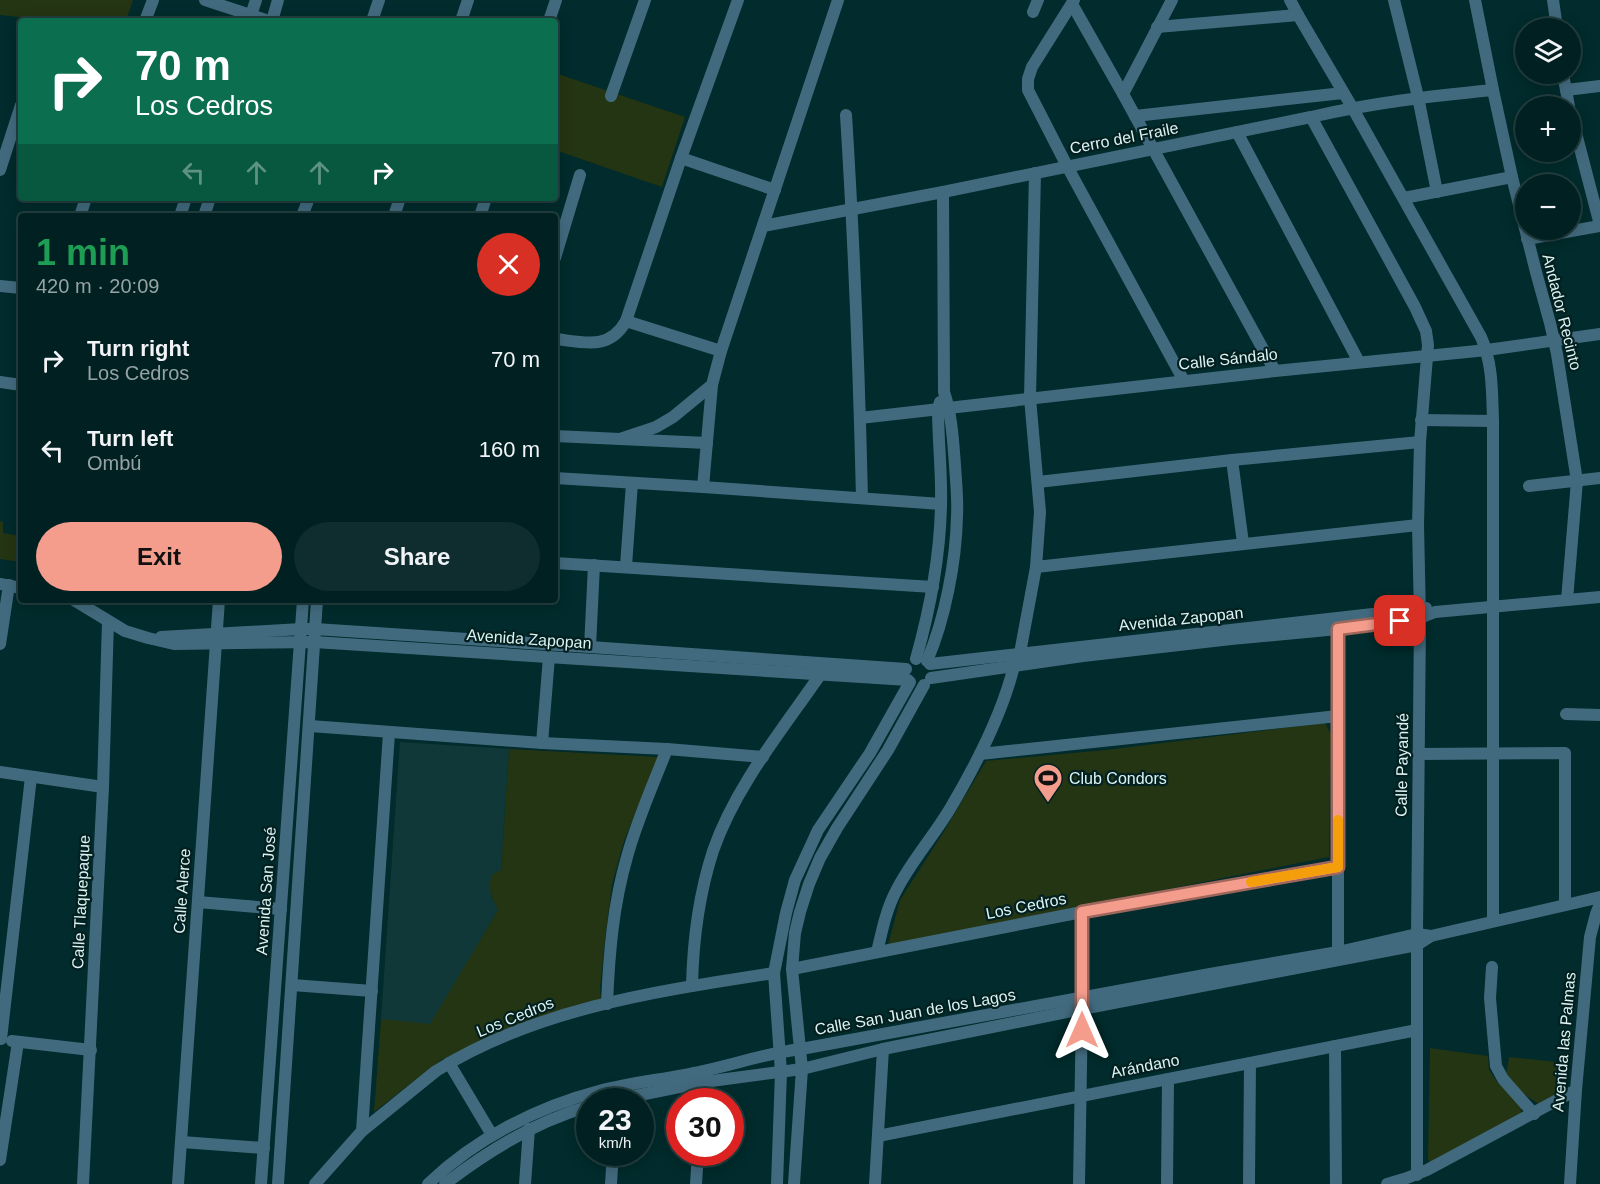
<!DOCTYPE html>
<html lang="en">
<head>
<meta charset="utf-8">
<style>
  :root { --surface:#012021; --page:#0f2d2e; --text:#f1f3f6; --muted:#96a3a5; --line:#233e3f; --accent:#f49d8d }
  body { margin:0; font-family:Helvetica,sans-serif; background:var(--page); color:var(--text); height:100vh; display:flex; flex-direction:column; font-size:22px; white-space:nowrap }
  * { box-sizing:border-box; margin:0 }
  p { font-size:20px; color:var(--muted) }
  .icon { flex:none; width:33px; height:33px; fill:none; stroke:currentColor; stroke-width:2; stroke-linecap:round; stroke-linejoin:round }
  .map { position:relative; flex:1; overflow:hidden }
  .side { position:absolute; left:18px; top:213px; width:540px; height:390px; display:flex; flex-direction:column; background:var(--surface); border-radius:6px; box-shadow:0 3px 15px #0003,0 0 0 2px var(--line) }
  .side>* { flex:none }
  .banner { position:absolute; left:18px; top:18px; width:540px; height:183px; border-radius:6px; box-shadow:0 3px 15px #0003,0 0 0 2px var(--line); background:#0b6e4f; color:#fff; overflow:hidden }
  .controls { position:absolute; left:1515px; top:18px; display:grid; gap:12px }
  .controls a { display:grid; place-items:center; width:66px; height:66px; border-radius:50%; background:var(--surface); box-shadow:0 3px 15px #0003,0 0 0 2px var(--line); font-size:30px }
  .speed { position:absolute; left:576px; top:1088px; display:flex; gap:12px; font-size:30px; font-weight:700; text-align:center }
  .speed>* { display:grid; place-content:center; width:78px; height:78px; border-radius:50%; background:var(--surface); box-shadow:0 3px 15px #0003,0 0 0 2px var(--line); line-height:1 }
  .speed small { font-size:15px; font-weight:400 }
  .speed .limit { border:9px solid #d22; background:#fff; color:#111 }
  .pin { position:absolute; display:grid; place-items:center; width:51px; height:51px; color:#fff; margin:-26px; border-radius:12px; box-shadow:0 3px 9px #0006 }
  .me { position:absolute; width:66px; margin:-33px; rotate:0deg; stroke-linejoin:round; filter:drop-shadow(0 0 4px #0008) }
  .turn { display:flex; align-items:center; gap:21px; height:126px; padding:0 18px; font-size:27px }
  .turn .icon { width:78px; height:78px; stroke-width:2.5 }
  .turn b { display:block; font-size:42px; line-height:51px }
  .lanes { display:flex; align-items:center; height:57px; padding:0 18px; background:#0003; justify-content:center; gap:30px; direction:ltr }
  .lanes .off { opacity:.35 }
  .round { display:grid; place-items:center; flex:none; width:63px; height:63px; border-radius:32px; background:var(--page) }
  .head { display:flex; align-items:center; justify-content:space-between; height:102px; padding:0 18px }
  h1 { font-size:36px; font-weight:700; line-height:45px; color:#1e9e55 }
  .cta { display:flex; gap:12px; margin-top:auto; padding:12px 18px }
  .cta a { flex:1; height:69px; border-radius:36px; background:var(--accent); color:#111; font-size:24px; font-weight:700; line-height:69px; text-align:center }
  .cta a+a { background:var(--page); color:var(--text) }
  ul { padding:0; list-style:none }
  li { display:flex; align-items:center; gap:18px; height:90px; padding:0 18px }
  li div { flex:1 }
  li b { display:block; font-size:22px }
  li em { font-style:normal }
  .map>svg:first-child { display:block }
</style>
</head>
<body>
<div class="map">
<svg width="1600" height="1184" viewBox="0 0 1600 1184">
  <rect width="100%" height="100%" fill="#012b2c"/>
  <path fill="#113839" d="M400,742L509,749L501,870L491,895L498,910L430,1025L381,1019Z"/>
  <g fill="#243513">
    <path d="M0,0H133L126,21H55L0,15Z"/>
    <path d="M555,73L685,117L662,187L555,150Z"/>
    <path d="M0,521L3,522V533L21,536V562L0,559Z"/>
    <path d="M1325,723L1331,734L1329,857L888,945L900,900L943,833L986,761L1106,750Z"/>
    <path d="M509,749L658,757L624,841L612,884L605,939L600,988L601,1001L536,1019L441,1060L374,1112L381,1019L430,1024L498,910C492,898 487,888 492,875L501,870Z"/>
    <path d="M1430,1048L1488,1056L1489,1070L1497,1082L1521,1104V1113L1431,1165L1428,1159Z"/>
    <path d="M1509,1057L1566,1063L1564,1091L1540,1105L1521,1092L1506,1075Z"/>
  </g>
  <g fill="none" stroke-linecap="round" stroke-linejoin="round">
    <g stroke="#426a7e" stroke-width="12">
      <path d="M205,0L269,21"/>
      <path d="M1074,0L1032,67L1028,79V90L1067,166L1184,381"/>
      <path d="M1290,0L1298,15L1352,107L1481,337C1493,364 1492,393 1493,421V921"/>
      <path d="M1394,0L1418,97L1437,192"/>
      <path d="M1475,0L1493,90L1512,177L1536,272L1550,323L1557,354L1577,481L1567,600"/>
      <path d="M1553,0L1557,28"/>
      <path d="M1072,4L1123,94L1275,371"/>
      <path d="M1033,12L1038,0"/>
      <path d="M145,21L153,0"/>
      <path d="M249,21L256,0"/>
      <path d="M272,21L278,0"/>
      <path d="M372,21L379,0"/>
      <path d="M461,21L468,0"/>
      <path d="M549,21L556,0"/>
      <path d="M1157,27L1298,15"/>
      <path d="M1563,74L1569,106"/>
      <path d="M1566,90L1600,86"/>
      <path d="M1123,94L1172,0"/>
      <path d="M611,96L645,0"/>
      <path d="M1570,110L1600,225"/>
      <path d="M846,115C854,242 859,370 862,498"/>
      <path d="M1135,116L1343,93"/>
      <path d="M1311,117L1415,307L1426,331L1428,345L1420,442L1418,525L1420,618L1417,934V1175"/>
      <path d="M1237,132L1359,362"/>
      <path d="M681,158L775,190"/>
      <path d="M0,170L21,105"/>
      <path d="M1404,198L1512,177"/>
      <path d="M80,216L86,198"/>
      <path d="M180,216L186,198"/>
      <path d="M204,216L210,198"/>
      <path d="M302,216L309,198"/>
      <path d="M394,216L400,198"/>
      <path d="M480,216L486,198"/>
      <path d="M763,226L943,192L1311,117C1371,103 1431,96 1493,90"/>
      <path d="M1527,239L1600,226"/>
      <path d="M555,258L580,175"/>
      <path d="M0,286L21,288"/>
      <path d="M626,321L721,351"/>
      <path d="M555,339C584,342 609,351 626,321L681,158L738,0"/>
      <path d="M0,382L21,385"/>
      <path d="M860,418L1275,371L1487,350L1600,334"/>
      <path d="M1421,420L1493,421"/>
      <path d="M555,436L707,443"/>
      <path d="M620,439L656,427L673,417L712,385L721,351L838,0"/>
      <path d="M1232,460L1243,543"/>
      <path d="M555,478L703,487L941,504"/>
      <path d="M1038,482L1232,460L1420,442"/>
      <path d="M1529,486L1600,478"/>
      <path d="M703,487L712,385"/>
      <path d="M555,563L933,587"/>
      <path d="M626,566L632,483"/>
      <path d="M1036,567L1418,525"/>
      <path d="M0,584L21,588"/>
      <path d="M74,600L125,631L148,638L174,644L314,642L908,680"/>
      <path d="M161,637L301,629H315L590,647L906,669"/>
      <path d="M0,644L9,585"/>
      <path d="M590,647L594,565"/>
      <path d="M1020,653L1036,567L1040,512L1030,398L1035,173"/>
      <path d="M916,659C930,609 940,557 941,505C942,473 938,441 938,409L940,402"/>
      <path d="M927,661C945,619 956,562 957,516C958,500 956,482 955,465C953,440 952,416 944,392L943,192"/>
      <path d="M930,664L1426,608"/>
      <path d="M931,678L1083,656L1231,639L1338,629L1420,618L1435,612L1600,597"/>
      <path d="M1566,714L1600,715"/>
      <path d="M310,726L542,743L667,749L763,757"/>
      <path d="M542,743L549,657"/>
      <path d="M980,754L1338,716"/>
      <path d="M1418,754L1565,753V905"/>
      <path d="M0,772L103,787"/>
      <path d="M198,902L281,909"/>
      <path d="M877,952C882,931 886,910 896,891C911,861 934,836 951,807C977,763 1002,715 1014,666"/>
      <path d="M1338,952V629"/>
      <path d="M1492,967L1490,998L1496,1066L1503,1079L1534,1114"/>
      <path d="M792,969L1082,912L1338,867"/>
      <path d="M292,985L372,991"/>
      <path d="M692,986C693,941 699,894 713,851C735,787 782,730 820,675"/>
      <path d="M607,1004C609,955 613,905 627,857C637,820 653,785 667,749"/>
      <path d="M1,1039L31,777"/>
      <path d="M12,1041L91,1050"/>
      <path d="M1335,1046L1336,1184"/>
      <path d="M449,1063L492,1135"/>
      <path d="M610,1101L704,1082L802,1069L883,1049L1082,1009L1417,945L1431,936L1600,897"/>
      <path d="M702,1101L704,1082"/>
      <path d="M362,1131L389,733"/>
      <path d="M878,1136L1417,1030"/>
      <path d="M182,1142L264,1148"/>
      <path d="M0,1160L18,1042"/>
      <path d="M83,1184L103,787L108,621"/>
      <path d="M178,1184L219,600"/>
      <path d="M261,1184L303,600"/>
      <path d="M278,1184L317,600"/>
      <path d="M315,1184L362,1131L436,1071C537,1008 658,991 774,973"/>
      <path d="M428,1184C475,1139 537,1107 599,1091C633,1082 668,1079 703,1071C736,1064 767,1053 801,1049L1210,974L1338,952L1417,934L1431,936"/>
      <path d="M445,1184C489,1150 536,1121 590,1106"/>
      <path d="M525,1184L529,1129"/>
      <path d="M611,1184L613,1152"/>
      <path d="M696,1184L698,1152"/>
      <path d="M777,1184L781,1072L774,973L786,913L795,880L818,830L870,753L910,682"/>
      <path d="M794,1184L802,1069L792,969L795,933L800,912L809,884L820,858L837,828L888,750L924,685"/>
      <path d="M875,1184L883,1049"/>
      <path d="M1079,1184L1082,1009V912"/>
      <path d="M1167,1184L1168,1079"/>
      <path d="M1249,1184L1250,1063"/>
      <path d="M1387,1184L1407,1178L1427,1170L1576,1090"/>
      <path d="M1570,1184L1576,1090L1590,937L1596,914L1600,904"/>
    </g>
  </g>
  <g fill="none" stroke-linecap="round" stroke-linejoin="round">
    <g stroke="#9f665c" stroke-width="15">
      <path id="route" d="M1082,1030V912L1338,867V629L1400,621"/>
    </g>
    <use href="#route" stroke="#f49d8d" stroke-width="10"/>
    <path stroke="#f59e0b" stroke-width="10" d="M1251,882L1338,867V820"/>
  </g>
  <defs>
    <g id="stadium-pin" transform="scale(1.5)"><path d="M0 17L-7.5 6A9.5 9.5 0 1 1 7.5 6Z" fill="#f49d8d" stroke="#032021"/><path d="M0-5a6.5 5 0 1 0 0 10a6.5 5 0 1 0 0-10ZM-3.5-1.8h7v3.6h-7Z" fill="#111"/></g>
  </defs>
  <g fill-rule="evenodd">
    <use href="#stadium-pin" x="1048" y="778"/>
  </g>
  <g text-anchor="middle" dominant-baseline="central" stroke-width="4.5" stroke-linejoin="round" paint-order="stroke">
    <g font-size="16" fill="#ddf2f2" stroke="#032021">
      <text transform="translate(1124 138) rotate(-11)">Cerro del Fraile</text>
      <text transform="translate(1562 312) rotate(76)">Andador Recinto</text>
      <text transform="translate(1228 359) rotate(-6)">Calle Sándalo</text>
      <text transform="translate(1181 619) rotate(-6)">Avenida Zapopan</text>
      <text transform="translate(529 639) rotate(4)">Avenida Zapopan</text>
      <text transform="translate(1402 765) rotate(-89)">Calle Payandé</text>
      <text transform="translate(182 891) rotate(-86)">Calle Alerce</text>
      <text transform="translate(266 891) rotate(-86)">Avenida San José</text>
      <text transform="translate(81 902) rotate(-87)">Calle Tlaquepaque</text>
      <text transform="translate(1026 906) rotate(-11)">Los Cedros</text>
      <text transform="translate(915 1012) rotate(-10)">Calle San Juan de los Lagos</text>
      <text transform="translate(515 1017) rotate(-22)">Los Cedros</text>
      <text transform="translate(1564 1042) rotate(-85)">Avenida las Palmas</text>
      <text transform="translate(1145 1066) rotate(-11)">Arándano</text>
    </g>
    <g font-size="16" fill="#ddf2f2" stroke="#032021" text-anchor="start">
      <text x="1069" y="778">Club Condors</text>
    </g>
  </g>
</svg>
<div class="controls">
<a><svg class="icon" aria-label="layers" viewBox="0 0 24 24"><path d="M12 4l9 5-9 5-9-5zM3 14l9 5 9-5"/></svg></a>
<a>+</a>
<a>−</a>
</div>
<div class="speed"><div>23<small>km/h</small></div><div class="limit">30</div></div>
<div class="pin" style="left:1400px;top:621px;background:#d93025"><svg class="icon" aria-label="arrive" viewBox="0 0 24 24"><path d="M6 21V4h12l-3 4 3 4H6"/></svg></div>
<svg class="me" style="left:1082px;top:1030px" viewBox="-20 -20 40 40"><path d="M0-17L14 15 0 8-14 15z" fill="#f49d8d" stroke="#fff" stroke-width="4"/></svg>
<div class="banner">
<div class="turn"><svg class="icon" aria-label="right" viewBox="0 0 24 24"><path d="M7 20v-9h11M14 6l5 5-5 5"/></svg><div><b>70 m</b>Los Cedros</div></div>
<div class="lanes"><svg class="icon off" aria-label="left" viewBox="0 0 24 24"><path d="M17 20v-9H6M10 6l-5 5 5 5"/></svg><svg class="icon off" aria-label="ahead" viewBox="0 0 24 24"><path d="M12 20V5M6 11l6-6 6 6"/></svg><svg class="icon off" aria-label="ahead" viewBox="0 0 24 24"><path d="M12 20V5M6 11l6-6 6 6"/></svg><svg class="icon" aria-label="right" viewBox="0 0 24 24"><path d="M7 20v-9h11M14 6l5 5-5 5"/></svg></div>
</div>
<section class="side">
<div class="head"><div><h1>1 min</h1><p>420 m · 20:09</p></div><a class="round" style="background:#d93025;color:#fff"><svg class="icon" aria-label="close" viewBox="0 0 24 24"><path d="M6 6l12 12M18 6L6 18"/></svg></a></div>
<ul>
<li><svg class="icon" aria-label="right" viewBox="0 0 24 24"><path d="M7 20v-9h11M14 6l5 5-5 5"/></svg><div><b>Turn right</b><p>Los Cedros</p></div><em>70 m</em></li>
<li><svg class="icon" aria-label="left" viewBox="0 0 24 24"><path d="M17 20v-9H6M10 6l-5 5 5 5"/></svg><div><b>Turn left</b><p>Ombú</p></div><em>160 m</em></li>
</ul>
<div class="cta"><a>Exit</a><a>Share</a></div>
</section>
</div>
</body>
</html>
